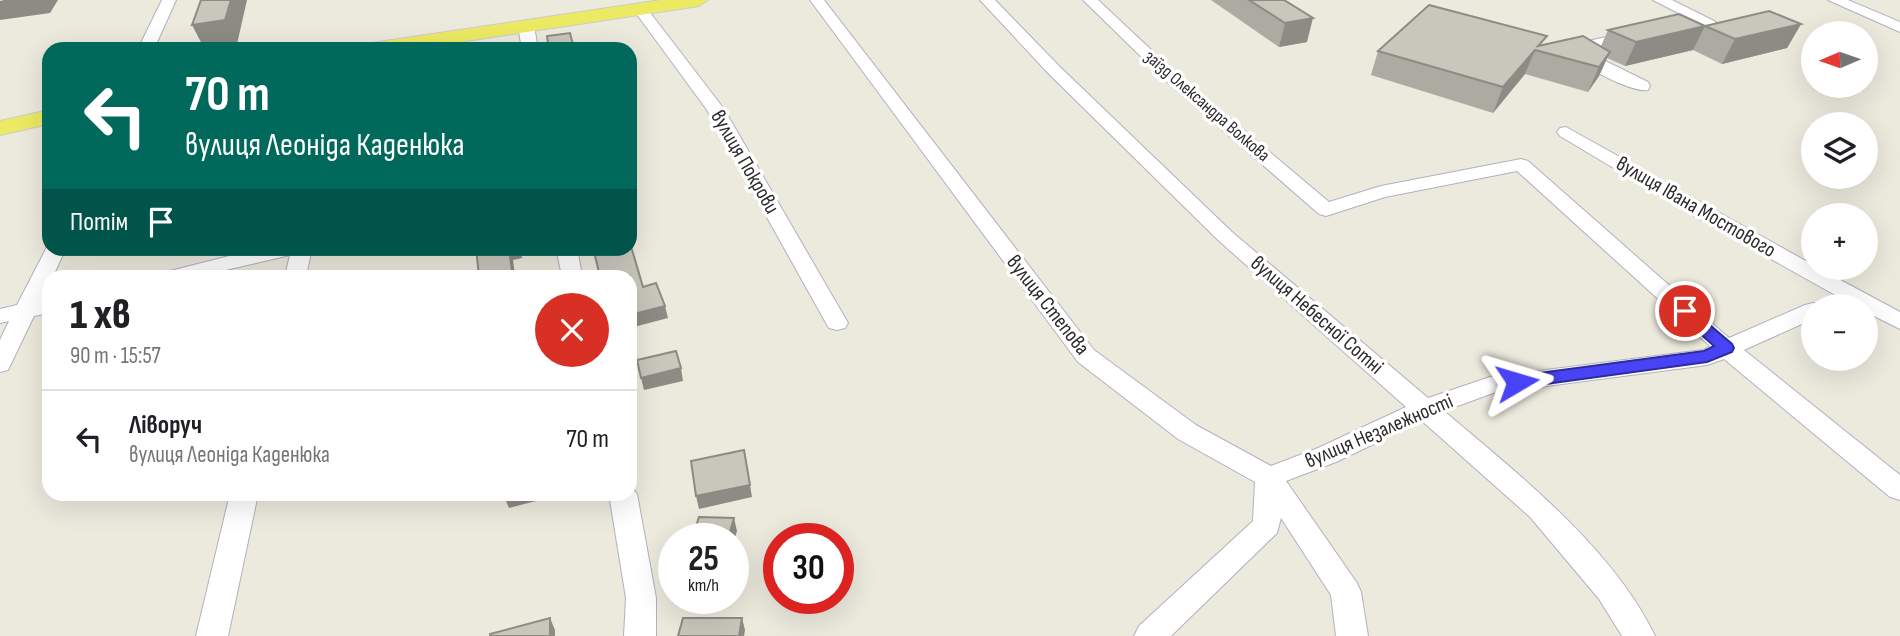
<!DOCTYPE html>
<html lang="uk">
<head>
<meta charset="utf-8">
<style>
  :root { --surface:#fff; --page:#f2f2f2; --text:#202124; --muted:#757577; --line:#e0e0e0 }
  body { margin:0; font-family:"Sofia Sans Condensed",sans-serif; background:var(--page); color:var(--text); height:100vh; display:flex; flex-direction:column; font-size:26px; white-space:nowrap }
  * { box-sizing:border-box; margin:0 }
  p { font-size:23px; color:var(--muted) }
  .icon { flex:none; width:38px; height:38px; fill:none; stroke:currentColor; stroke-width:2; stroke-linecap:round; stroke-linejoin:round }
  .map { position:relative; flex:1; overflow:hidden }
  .details { position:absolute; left:42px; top:270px; width:595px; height:231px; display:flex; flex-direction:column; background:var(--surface); border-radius:21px; box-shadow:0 7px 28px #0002 }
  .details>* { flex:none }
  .banner { position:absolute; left:42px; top:42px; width:595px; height:214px; border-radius:21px; box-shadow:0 7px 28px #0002; background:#00695c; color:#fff; overflow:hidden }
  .needle { width:46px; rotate:268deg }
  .fabs { position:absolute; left:1801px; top:21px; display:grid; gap:14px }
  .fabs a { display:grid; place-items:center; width:77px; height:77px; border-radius:50%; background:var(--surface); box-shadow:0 7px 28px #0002; font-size:35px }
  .speed { position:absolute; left:658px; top:523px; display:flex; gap:14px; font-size:35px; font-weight:700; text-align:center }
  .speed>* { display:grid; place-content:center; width:91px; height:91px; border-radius:50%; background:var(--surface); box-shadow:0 7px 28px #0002; line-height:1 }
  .speed small { font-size:18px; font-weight:400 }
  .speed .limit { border:10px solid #d22; background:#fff; color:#111 }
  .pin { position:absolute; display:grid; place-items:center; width:60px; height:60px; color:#fff; margin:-30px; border:4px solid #fff; border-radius:50%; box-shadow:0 2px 7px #0007 }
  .me { position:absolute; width:77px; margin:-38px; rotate:83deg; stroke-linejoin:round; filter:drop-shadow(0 0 5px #0008) }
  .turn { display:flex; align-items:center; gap:24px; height:147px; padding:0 28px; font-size:32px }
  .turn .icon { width:91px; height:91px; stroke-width:2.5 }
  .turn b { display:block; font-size:49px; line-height:60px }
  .then { display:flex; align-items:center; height:66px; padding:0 28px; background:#0003; gap:14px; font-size:26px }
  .round { display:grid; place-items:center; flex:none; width:74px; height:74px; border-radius:37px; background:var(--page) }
  .headline { display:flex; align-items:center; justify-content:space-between; height:119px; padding:0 28px }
  h1 { font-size:42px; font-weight:800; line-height:52px }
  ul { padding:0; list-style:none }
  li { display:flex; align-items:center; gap:21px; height:98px; padding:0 28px; border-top:2px solid var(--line) }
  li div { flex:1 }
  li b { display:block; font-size:26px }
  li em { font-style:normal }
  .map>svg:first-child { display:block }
</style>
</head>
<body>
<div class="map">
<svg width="1900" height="636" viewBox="0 0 1900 636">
  <rect width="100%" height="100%" fill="#ece9dd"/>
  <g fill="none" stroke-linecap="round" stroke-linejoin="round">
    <g stroke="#b1b1be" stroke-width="2">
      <g id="minor">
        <path d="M162,0H176L154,49H138Z"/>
        <path d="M810,0H824L1094,350L1196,425L1271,466L1318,448L1406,407L1218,240L1048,73L980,0H995L1060,67L1232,232L1428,398L1490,377L1703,350L1710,346L1517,171L1385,197L1326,216L1319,214L1164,79L1083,0H1098L1176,73L1329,202L1381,186L1521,159L1528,161L1729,338L1805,305L1813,303L1821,305L1813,306V319L1744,350L1900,475V500L1890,497L1724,359L1707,365L1493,393L1444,411C1517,473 1613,548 1655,636H1622L1599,599L1530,517L1422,421L1336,462L1286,481L1357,583L1361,592L1368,636H1336L1331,595L1281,518L1277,533L1171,636H1134L1139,626L1253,521L1255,482L1178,439L1078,362Z"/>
        <path d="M1653,0H1672L1716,22L1708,27L1664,32L1661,29L1664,26L1692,20Z"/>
        <path d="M1828,0H1848L1900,22V32Z"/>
        <path d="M640,5L645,6L724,109L848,323L845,328L837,330L829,328L826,323L707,110L633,9Z"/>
        <path d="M526,21L534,26L538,49H522L518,26Z"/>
        <path d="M1632,31L1640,36L1637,39L1587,52L1648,82L1650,86L1648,90C1632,93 1579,65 1568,52L1580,43Z"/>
        <path d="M1566,127L1813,265V268H1818L1900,312V329L1866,312V306H1855L1687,212L1560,136L1557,132L1560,128Z"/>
        <path d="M49,243V248H66L53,276H49V285L42,300L49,299V313L34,316L8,370L0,372V340L9,321L0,323V309L17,305Z"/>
        <path d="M261,248H312L306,276H285L290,255L200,276H167L170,271Z"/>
        <path d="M556,248H577L582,276H562Z"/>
        <path d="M630,486L637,494L656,598V636H624L626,598L609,494H630Z"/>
        <path d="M230,494H258L228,636H196Z"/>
      </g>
    </g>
    <g stroke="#ccc" stroke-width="2">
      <g id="major">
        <path d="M661,0H708L699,6L413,49H362L365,45L372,43Z"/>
        <path d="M49,110V124L0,135V121Z"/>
      </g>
    </g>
    <use href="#minor" fill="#fff" fill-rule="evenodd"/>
    <use href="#major" fill="#ecea63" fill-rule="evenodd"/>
  </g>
  <g fill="#acaba2">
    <path d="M1211,0H1284L1307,42L1279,47Z"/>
    <path d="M1801,24L1787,48L1722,64L1693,50L1625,66L1607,58L1599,76L1588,92L1525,74L1493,113L1371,75L1378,51L1543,45L1601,46L1608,30L1705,26Z"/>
  </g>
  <g fill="#8c8b84">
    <path d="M4,0H58L50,13L0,20V1Z"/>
    <path d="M231,0H247L237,44L204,48L192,25Z"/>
    <path d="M1313,18L1307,42L1279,47L1285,23Z"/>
    <path d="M1801,24L1787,48L1722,64L1735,39Z"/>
    <path d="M1705,26L1693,50L1625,66L1636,42Z"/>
    <path d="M1535,50L1525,74L1493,113L1503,87Z"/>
    <path d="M1610,52L1599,76L1588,92L1599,67Z"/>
    <path d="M509,248H520L522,258L513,260L515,276H508L507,272Z"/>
    <path d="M603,271L605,276H600L599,272Z"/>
    <path d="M665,306L668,318L630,328V315Z"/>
    <path d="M681,368L683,381L644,390L641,378Z"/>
    <path d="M750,485L752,497L699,509L696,496Z"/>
    <path d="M512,494H554L555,496L509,508L504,496Z"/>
    <path d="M734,518L737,531L733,544V539H728Z"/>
    <path d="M550,618L555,630V636H550Z"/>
    <path d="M742,618L745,630L744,636H739Z"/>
  </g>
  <g fill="#c8c7bc" stroke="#8c8b84" stroke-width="2">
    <path d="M201,0H231L225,20L192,25Z"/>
    <path d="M1249,0H1284L1313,18L1285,23Z"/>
    <path d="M1429,5L1547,36L1538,46L1583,36L1610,52L1599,67L1535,50L1503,87L1378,51Z"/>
    <path d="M1769,11L1801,24L1735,39L1705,26Z"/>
    <path d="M1679,14L1705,26L1636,42L1608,30Z"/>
    <path d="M570,33L574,49H549L547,36Z"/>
    <path d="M630,243L643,287L656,283L665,306L630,315V276H605L603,271L599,272L594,252H598L597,248H630Z"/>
    <path d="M476,248H509L512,271L507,272L508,276H479Z"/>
    <path d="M676,351L681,368L641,378L637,360Z"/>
    <path d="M744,450L750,485L696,496L691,461Z"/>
    <path d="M699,517L734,518L728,539H692Z"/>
    <path d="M550,618V636H490V634Z"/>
    <path d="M683,618H742L739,636H678Z"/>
  </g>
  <path fill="#4843f4" stroke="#2f2c9f" stroke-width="2" d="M1685,306L1690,308L1732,344L1734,348L1732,352L1707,362L1517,388L1509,382L1517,376L1704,351L1714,346L1679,315L1677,311Z"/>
  <g text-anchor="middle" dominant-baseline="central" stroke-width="7" stroke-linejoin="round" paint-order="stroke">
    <g font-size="18" fill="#2b2b2b" stroke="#fff">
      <text transform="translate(1207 106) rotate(41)">заїзд Олександра Волкова</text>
    </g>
    <g font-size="21" fill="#2b2b2b" stroke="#fff">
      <text transform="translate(745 162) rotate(60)">вулиця Покрови</text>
      <text transform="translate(1696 207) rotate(30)">вулиця Івана Мостового</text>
      <text transform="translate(1048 305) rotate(52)">вулиця Степова</text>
      <text transform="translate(1317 315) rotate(41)">вулиця Небесної Сотні</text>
      <text transform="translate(1379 431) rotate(-23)">вулиця Незалежності</text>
    </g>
  </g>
</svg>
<div class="fabs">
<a><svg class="needle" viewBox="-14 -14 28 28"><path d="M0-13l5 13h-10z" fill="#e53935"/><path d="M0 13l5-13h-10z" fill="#757577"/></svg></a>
<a><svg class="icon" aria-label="layers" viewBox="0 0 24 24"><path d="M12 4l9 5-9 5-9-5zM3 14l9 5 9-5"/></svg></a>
<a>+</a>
<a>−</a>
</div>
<div class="speed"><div>25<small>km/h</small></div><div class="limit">30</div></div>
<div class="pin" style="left:1685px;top:311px;background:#d93025"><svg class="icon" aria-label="arrive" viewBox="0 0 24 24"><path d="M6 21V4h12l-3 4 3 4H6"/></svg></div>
<svg class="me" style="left:1517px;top:382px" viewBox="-20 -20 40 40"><path d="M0-17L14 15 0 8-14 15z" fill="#4843f4" stroke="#fff" stroke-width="4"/></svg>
<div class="banner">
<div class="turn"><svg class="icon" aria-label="left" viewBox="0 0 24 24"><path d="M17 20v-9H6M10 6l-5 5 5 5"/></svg><div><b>70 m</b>вулиця Леоніда Каденюка</div></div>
<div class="then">Потім<svg class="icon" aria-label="arrive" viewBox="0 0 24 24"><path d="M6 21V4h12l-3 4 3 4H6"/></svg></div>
</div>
<section class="details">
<div class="headline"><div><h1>1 хв</h1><p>90 m · 15:57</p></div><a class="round" style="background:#d93025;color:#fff"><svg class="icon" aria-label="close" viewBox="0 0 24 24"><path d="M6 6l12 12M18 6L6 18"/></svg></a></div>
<ul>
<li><svg class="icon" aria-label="left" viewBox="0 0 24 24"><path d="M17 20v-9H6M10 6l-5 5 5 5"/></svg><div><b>Ліворуч</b><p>вулиця Леоніда Каденюка</p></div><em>70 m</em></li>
</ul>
</section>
</div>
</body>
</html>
